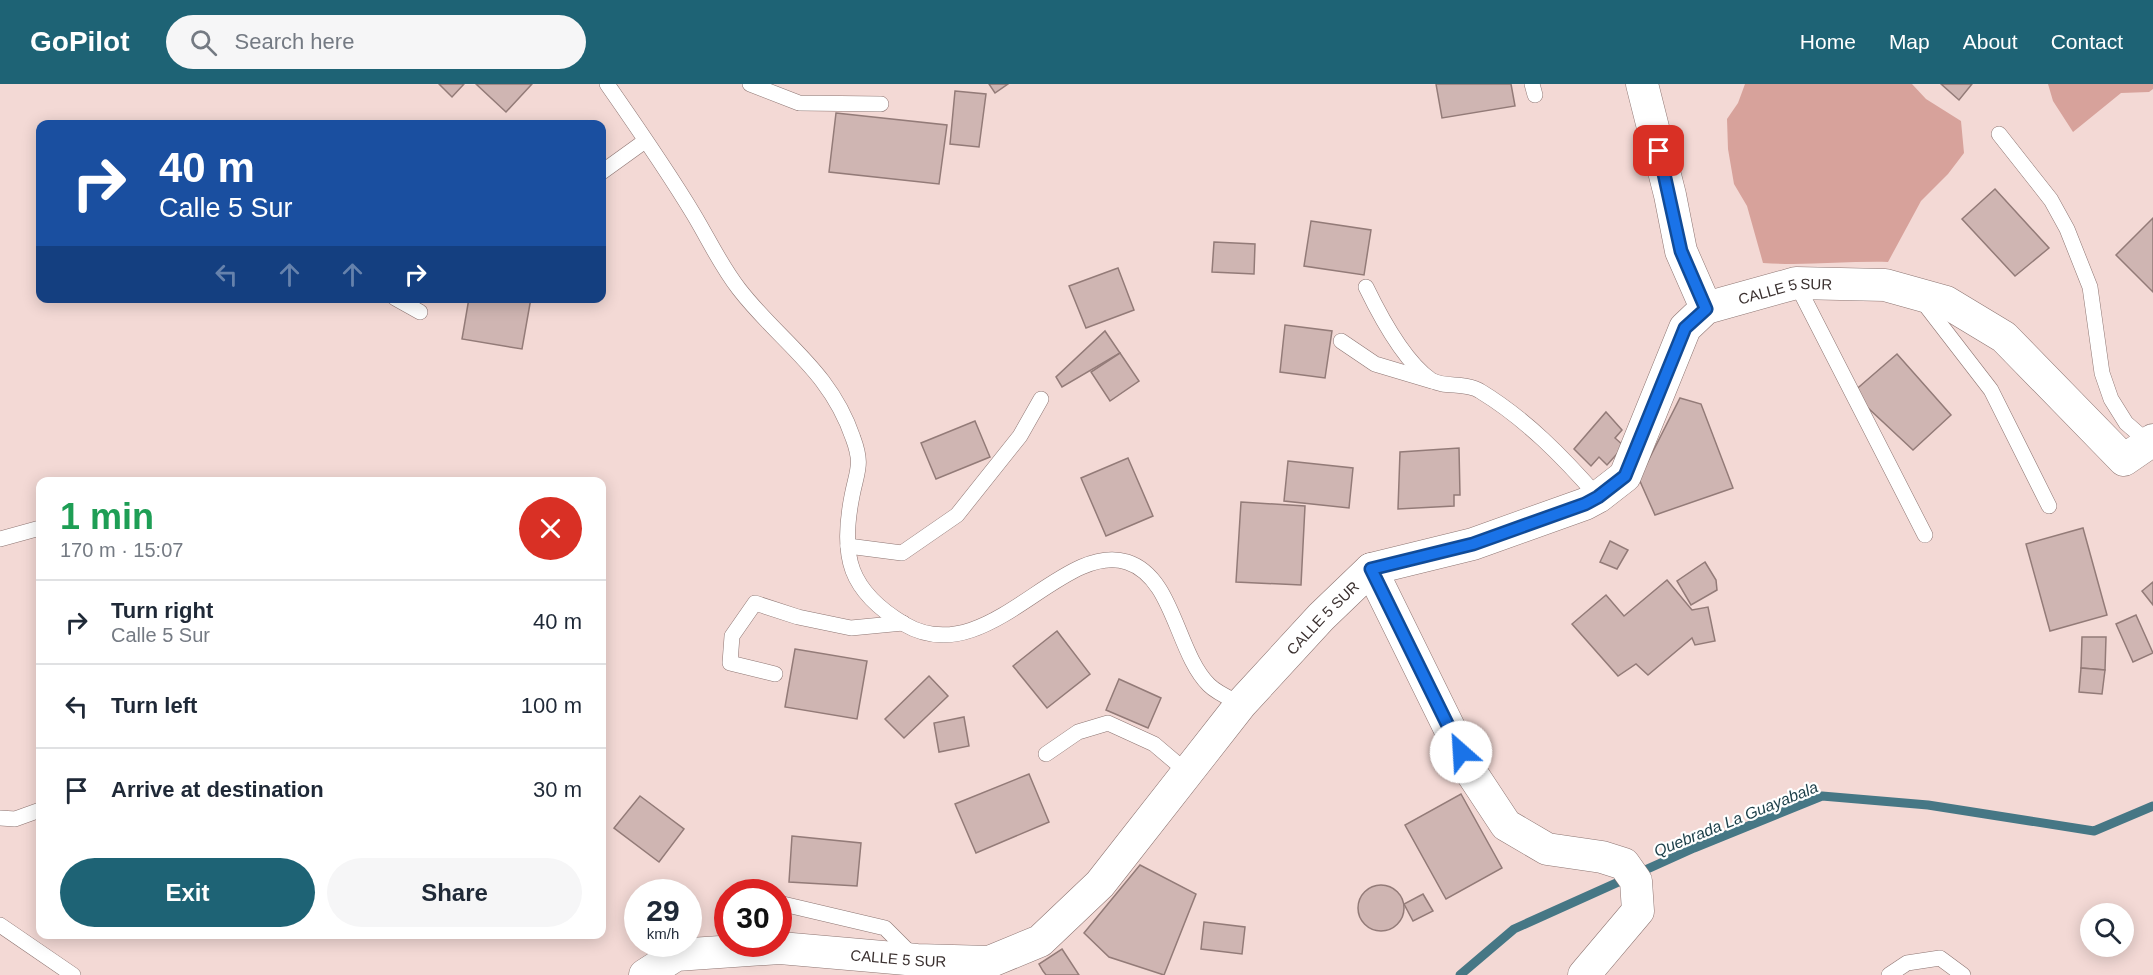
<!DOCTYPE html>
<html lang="en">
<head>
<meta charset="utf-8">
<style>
  :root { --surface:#fff; --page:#f6f6f7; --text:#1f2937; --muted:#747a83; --line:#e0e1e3; --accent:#1e6375 }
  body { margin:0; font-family:Arial,sans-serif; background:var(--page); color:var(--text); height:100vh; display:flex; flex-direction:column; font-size:22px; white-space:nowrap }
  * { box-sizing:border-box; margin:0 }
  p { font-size:20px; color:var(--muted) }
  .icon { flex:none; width:33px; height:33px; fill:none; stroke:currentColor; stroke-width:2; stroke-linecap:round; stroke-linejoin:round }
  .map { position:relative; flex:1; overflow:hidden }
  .drawer { position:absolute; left:36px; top:393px; width:570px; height:462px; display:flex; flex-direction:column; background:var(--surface); border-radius:12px; box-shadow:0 3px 15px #0003 }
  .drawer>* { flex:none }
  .banner { position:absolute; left:36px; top:36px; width:570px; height:183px; border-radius:12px; box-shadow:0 3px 15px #0003; background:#1a4fa0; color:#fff; overflow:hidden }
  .fabs { position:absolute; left:2080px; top:819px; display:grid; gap:12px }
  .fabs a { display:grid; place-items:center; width:54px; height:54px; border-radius:50%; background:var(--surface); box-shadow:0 3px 15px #0003; font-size:30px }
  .speed { position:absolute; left:624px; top:795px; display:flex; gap:12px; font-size:30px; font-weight:700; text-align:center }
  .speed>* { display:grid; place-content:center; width:78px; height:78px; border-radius:50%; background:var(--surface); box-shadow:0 3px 15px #0003; line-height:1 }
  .speed small { font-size:15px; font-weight:400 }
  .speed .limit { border:9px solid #d22; background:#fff; color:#111 }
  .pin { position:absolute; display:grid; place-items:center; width:51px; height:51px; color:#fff; margin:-26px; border-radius:12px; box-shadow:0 3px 9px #0006 }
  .me { position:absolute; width:66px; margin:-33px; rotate:334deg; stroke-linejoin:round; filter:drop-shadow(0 0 4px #0008) }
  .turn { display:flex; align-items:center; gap:21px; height:126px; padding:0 24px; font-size:27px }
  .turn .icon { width:78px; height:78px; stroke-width:2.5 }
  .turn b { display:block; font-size:42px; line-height:51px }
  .lanes { display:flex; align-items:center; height:57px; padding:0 24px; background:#0003; justify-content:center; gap:30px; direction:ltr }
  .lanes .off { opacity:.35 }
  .round { display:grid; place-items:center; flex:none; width:63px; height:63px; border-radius:32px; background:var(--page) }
  .summary { display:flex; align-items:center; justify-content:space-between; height:102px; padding:0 24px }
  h1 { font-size:36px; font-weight:700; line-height:45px; color:#1e9e55 }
  .cta { display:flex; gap:12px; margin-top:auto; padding:12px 24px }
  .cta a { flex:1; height:69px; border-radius:36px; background:var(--accent); color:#fff; font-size:24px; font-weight:700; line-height:69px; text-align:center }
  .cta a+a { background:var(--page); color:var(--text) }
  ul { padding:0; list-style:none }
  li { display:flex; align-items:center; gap:18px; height:84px; padding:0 24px; border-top:2px solid var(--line) }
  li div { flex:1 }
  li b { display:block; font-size:22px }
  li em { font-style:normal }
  header { display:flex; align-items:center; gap:36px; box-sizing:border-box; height:84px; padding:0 30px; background:var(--accent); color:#fff }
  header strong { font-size:28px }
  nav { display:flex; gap:33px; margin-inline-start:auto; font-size:21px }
  .search { width:420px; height:54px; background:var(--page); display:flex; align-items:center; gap:15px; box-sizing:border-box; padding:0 21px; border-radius:33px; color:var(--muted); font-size:22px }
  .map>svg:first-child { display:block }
</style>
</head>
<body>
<header>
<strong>GoPilot</strong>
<div class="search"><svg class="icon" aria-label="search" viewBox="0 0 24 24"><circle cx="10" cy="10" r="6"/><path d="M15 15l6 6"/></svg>Search here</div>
<nav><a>Home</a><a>Map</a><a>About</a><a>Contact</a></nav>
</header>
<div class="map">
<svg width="2153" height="891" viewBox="0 0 2153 891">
  <rect width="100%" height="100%" fill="#f3d9d5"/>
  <g fill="#d7a29b">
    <path d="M1745,0H1912L1926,15L1961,37L1964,69L1948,90L1921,117L1888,178C1846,177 1805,182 1763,179L1747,122L1734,100L1728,65L1727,35L1738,19Z"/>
    <path d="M2048,0H2153V5L2149,8L2121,9L2073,48L2053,17Z"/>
  </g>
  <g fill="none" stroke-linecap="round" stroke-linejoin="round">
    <path stroke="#467785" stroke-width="9" d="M1460,891L1514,845L1694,764L1822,712L1928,721L2094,747L2153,722"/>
  </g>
  <g fill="#cfb5b2" stroke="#937b78" stroke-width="1.5">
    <path d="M439,0H464L452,13Z"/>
    <path d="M476,0H532L506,28Z"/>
    <path d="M989,0H1008L995,9Z"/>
    <path d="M1436,0H1511L1515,22L1442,34Z"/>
    <path d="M1941,0H1972L1959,16Z"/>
    <path d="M955,7L986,10L979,63L950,60Z"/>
    <path d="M836,29L947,41L939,100L829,88Z"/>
    <path d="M1995,105L2049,164L2015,192L1962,135Z"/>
    <path d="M2153,134V208L2116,171Z"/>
    <path d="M1311,137L1371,146L1364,191L1304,182Z"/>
    <path d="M1214,158L1255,160L1254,190L1212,188Z"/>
    <path d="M1118,184L1134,226L1086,244L1069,202Z"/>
    <path d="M469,214H531L522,265L462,255Z"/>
    <path d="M1285,241L1332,247L1325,294L1280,288Z"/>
    <path d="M1105,247L1120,269L1062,303L1056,293Z"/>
    <path d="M1120,269L1139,297L1110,317L1091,288Z"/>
    <path d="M1897,270L1951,331L1913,366L1852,309Z"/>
    <path d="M1680,314L1701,320L1733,404L1655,431L1639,395Z"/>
    <path d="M1606,328L1622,346L1615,354L1624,362L1607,381L1599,373L1591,382L1574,365Z"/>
    <path d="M975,337L990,373L936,395L921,359Z"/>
    <path d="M1459,364L1460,411H1454V422L1398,425L1400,368Z"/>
    <path d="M1128,374L1153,432L1106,452L1081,394Z"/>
    <path d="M1288,377L1353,384L1349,424L1284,417Z"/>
    <path d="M1241,418L1305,422L1301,501L1236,498Z"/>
    <path d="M2083,444L2107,531L2050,547L2026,460Z"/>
    <path d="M1610,457L1628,466L1617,485L1600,478Z"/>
    <path d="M1705,478L1716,496L1717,506L1691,521L1677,497Z"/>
    <path d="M1667,496L1692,526L1708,523L1715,557L1695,561L1692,554L1648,591L1636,580L1618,592L1572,540L1606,511L1624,532Z"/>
    <path d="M2153,498V521L2142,507Z"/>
    <path d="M2136,531L2153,569L2133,578L2116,540Z"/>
    <path d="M1057,547L1090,590L1047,624L1013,582Z"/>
    <path d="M2082,553H2106L2105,586L2081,584Z"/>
    <path d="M795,565L867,577L857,635L785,623Z"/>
    <path d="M2081,584L2105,586L2102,610L2079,608Z"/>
    <path d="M929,592L948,612L904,654L885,635Z"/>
    <path d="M1119,595L1161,614L1148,644L1106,626Z"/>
    <path d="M964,633L969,662L939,668L934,639Z"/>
    <path d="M1029,690L1049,738L976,769L955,720Z"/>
    <path d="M1461,710L1502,784L1446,815L1405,741Z"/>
    <path d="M640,712L684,745L659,778L614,744Z"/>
    <path d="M792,752L861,759L857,802L789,798Z"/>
    <path d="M1140,781L1196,810L1164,891L1109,873L1084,849Z"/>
    <circle cx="1381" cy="824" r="23"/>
    <path d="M1423,810L1433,827L1413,837L1404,820Z"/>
    <path d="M1204,838L1245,843L1242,870L1201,865Z"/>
    <path d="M1062,865L1079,891H1046L1043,887L1039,880Z"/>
  </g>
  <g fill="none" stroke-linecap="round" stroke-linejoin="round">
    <g stroke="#8d7572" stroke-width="16">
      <g id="lane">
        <path d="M607,0C637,43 667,86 694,131C709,156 721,182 739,205C780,258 830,286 853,354C863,381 857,386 852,412C840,473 849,507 904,540C987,589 1060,457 1127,478C1174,493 1176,568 1209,601C1217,609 1231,615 1241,620"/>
        <path d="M750,0L799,19L881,20"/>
        <path d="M1532,0L1535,11"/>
        <path d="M1999,50L2051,116L2067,145L2090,203L2102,289L2111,315L2126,339L2149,359"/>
        <path d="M602,88L645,57"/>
        <path d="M1796,199L1925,451"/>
        <path d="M1366,203C1380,232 1404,277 1431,296C1444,304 1466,298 1480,307C1526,335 1563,373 1598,413"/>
        <path d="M395,214L420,228"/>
        <path d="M1920,214L1991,306L2049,422"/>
        <path d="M1341,257L1375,280L1432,297"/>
        <path d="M0,455L40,444"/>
        <path d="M848,462L902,469L957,431L1020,352L1041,315"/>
        <path d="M775,590L730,579L732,552L755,519L798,533L851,544L903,539"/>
        <path d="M1046,670L1078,648L1108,639L1154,660L1187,688"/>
        <path d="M0,734L15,735L40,726"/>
        <path d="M783,820L885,844L912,871"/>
        <path d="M0,841L73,891"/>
        <path d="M1889,891L1907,879L1940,874L1963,891"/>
      </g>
    </g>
    <g stroke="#8d7572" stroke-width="33">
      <g id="street">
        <path d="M1642,0L1670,111L1681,167L1706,224"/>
        <path d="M1371,485L1471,688L1506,741L1547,765L1602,773L1624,780L1636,797L1638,827L1584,891"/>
        <path id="s1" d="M645,891L676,871L780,864L917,876L989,878L1040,857L1100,800L1241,620L1321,533L1371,485L1473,460L1585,420L1598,413L1625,392L1685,244L1706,224L1796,199L1885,201L1946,218L2004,253L2124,376L2153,356"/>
      </g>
    </g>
    <use href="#lane" stroke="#fff" stroke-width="15"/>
    <use href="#street" stroke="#fff" stroke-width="32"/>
  </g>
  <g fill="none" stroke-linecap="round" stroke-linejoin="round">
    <g stroke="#114b97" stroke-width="15">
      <path id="route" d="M1461,668L1371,485L1473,460L1585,420L1598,413L1625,392L1685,244L1706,225L1681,167L1659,67"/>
    </g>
    <use href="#route" stroke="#1a73e8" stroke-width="10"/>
  </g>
  <g text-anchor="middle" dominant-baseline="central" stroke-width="4.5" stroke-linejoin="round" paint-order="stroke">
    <g font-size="15" fill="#3a302f" stroke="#fff">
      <text stroke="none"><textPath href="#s1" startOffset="1448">CALLE 5 SUR</textPath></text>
      <text stroke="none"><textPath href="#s1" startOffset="836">CALLE 5 SUR</textPath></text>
      <text stroke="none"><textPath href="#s1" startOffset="260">CALLE 5 SUR</textPath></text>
    </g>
    <g font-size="16" font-style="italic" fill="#1a3d47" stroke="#fff">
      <text transform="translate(1736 735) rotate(-22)">Quebrada La Guayabala</text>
    </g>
  </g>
</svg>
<div class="fabs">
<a><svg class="icon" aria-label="search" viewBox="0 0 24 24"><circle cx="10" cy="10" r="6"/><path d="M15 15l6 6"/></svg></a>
</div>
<div class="speed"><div>29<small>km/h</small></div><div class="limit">30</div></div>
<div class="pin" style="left:1659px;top:67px;background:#d93025"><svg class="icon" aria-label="arrive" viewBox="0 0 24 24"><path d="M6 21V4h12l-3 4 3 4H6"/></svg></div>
<svg class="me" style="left:1461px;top:668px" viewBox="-20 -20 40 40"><circle r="19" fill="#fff"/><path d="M0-13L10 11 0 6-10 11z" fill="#1a73e8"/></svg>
<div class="banner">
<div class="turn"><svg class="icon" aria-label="right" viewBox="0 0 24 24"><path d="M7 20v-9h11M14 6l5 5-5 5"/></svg><div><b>40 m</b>Calle 5 Sur</div></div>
<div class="lanes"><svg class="icon off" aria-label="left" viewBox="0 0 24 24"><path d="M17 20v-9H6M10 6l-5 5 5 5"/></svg><svg class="icon off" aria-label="ahead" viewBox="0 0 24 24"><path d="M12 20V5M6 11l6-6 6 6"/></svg><svg class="icon off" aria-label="ahead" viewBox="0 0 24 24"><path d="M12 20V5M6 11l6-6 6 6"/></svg><svg class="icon" aria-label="right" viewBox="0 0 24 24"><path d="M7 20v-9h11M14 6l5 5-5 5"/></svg></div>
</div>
<section class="drawer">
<div class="summary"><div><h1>1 min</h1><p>170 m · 15:07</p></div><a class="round" style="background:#d93025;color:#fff"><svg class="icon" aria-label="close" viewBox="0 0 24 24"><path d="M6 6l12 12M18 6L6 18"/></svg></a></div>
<ul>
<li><svg class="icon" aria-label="right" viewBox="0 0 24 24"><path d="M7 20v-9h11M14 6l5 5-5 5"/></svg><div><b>Turn right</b><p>Calle 5 Sur</p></div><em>40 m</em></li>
<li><svg class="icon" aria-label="left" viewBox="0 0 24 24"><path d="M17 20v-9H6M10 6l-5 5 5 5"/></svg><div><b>Turn left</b></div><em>100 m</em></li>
<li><svg class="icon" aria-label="arrive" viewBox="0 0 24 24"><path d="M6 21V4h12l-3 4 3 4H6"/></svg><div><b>Arrive at destination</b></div><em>30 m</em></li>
</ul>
<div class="cta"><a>Exit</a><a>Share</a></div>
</section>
</div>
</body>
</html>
